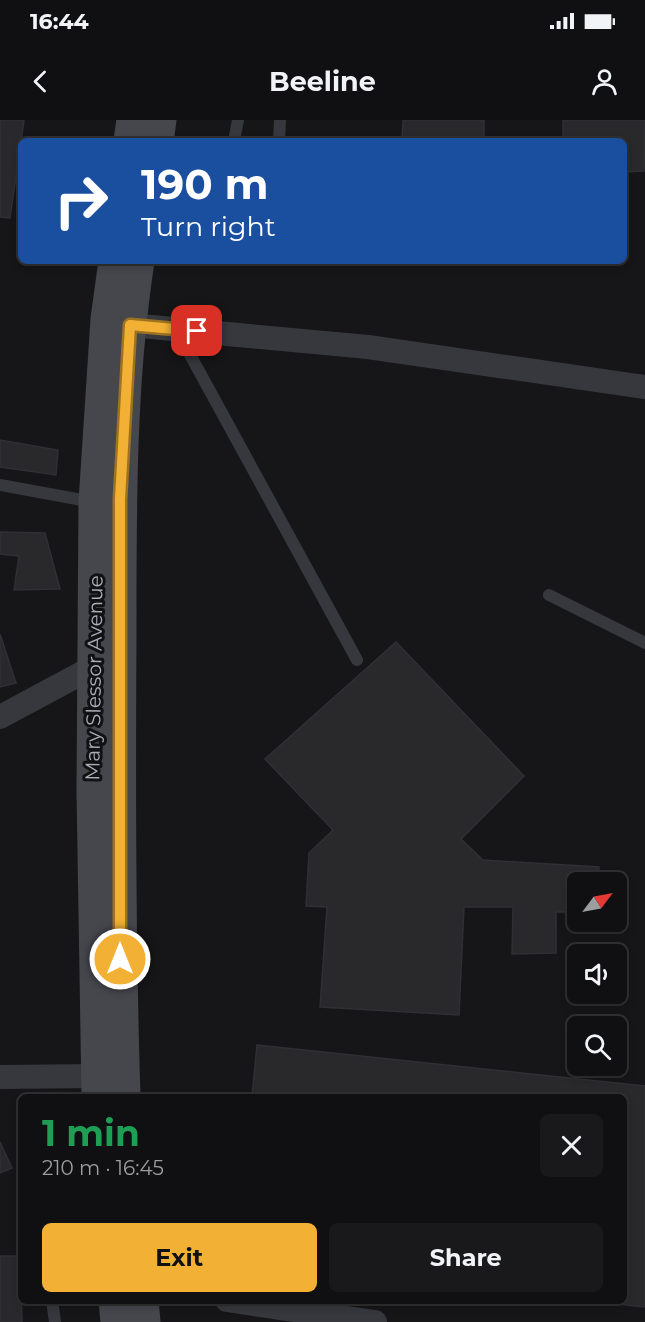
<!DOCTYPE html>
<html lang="en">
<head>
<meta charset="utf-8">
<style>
  :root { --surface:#101012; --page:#19191b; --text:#f1f3f6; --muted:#9c9d9f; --line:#303032; --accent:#f2b134 }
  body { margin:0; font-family:Montserrat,sans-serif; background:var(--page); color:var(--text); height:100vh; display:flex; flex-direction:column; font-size:22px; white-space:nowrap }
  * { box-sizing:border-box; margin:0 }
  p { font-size:20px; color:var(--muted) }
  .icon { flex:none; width:33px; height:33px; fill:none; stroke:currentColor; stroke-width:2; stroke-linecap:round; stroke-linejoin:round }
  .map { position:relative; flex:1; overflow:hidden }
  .panel { position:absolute; left:18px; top:974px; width:609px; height:210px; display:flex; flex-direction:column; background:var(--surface); border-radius:9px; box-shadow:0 3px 9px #0003,0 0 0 2px var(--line) }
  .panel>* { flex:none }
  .hud { position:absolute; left:18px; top:18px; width:609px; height:126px; border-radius:9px; box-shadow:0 3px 9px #0003,0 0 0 2px var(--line); background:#1a4fa0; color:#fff; overflow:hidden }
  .needle { width:39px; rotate:58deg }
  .controls { position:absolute; left:567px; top:752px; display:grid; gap:12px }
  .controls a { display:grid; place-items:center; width:60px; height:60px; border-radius:9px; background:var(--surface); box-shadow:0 3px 9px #0003,0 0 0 2px var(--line); font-size:30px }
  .pin { position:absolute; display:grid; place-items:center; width:51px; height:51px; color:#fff; margin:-26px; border-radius:12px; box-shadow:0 3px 9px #0006 }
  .me { position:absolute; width:66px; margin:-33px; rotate:0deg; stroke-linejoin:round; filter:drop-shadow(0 0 4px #0008) }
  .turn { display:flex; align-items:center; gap:21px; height:126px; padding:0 24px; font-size:27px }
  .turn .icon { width:78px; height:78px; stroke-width:2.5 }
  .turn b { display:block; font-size:42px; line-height:51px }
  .round { display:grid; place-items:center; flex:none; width:63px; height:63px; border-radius:9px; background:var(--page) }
  .summary { display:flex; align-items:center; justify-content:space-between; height:102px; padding:0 24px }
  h1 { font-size:36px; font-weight:700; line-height:45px; color:#1e9e55 }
  .button { display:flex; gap:12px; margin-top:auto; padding:12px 24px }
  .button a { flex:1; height:69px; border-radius:9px; background:var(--accent); color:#111; font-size:24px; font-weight:700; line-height:69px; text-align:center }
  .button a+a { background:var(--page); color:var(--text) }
  .status { display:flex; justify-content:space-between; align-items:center; height:42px; padding:0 30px; background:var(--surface); direction:ltr }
  .status svg { height:16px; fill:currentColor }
  header { display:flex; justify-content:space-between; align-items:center; height:78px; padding:0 24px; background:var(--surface); font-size:27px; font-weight:700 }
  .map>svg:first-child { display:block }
</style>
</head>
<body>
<div class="status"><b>16:44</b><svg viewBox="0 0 49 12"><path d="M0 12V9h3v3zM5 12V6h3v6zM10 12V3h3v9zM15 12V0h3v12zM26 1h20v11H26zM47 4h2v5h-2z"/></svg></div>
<header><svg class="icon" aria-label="back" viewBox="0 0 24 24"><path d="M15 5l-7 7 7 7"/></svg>Beeline<svg class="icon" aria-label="person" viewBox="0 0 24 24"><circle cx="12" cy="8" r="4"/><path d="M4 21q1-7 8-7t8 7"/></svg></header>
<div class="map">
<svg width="645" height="1202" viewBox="0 0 645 1202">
  <rect width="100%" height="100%" fill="#161618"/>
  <g fill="#29292c" stroke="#303034" stroke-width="1.5">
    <path d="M0,0H24L10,98L0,97Z"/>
    <path d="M403,0H484V21L426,19V21H402Z"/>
    <path d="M563,0H645L644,51L624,52V21H563Z"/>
    <path d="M0,320L58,330L56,355L0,347Z"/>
    <path d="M0,412L45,413L60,469L14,470L19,436L0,434Z"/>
    <path d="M0,514L16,563L0,567Z"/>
    <path d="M396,522L524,656L461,719L483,740L599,747L598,762H578V792H556V833L512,834L513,787H464L459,895L320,887L327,787L306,786L309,733L333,710L265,639Z"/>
    <path d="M257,925L645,966V1187L581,1180H624V976H252Z"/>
    <path d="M0,1022L12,1048L0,1053Z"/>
    <path d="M0,1136H20L22,1202H0Z"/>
  </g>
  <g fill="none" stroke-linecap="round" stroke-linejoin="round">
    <g stroke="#37383d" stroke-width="12">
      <path d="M234,21L238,0"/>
      <path d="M279,21L280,0"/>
      <path d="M176,209L357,540"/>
      <path d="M0,365L93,382"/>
      <path d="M549,475L645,523"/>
      <path d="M52,1180L55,1202"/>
    </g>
    <g stroke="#37383d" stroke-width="24">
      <path d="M130,205L368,227L645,267"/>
      <path d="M0,597L95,546"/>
      <path d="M0,957L96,956"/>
      <path d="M227,1180L375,1202"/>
    </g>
    <g stroke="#45474d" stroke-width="33">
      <path d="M130,21L133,0"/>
      <path d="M157,21L160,0"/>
      <path d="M98,976L93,671L95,382L107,199L115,141"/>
      <path d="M124,976C119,823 119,671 120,517C120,392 119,265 138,141"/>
      <path d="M115,1180L117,1202"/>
      <path d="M142,1180L144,1202"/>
    </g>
  </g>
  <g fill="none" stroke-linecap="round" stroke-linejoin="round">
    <g stroke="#9d7322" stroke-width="15">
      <path id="route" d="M120,839V379L130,205L197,211"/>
    </g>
    <use href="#route" stroke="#f2b134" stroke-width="10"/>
  </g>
  <g text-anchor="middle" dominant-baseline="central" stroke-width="6" stroke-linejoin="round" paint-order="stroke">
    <g font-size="20" fill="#a8adb8" stroke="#111113">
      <text transform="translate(94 558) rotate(-89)">Mary Slessor Avenue</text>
    </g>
  </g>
</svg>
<div class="controls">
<a><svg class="needle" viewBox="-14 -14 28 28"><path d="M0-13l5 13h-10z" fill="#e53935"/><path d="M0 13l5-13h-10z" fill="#9c9d9f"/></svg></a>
<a><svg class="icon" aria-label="sound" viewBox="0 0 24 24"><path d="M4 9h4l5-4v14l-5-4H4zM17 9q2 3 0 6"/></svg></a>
<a><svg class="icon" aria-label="search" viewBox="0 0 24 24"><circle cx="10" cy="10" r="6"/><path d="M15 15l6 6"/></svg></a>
</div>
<div class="pin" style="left:197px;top:211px;background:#d93025"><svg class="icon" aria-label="arrive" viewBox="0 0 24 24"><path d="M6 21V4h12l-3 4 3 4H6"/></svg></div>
<svg class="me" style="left:120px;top:839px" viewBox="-20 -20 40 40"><circle r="17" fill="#f2b134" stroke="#fff" stroke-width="3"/><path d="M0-11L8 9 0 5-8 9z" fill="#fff"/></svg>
<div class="hud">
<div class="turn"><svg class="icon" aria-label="right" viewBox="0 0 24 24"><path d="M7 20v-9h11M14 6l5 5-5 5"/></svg><div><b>190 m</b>Turn right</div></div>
</div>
<section class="panel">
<div class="summary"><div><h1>1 min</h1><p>210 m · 16:45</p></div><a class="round"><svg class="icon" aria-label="close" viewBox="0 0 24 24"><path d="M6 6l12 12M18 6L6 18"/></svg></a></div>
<div class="button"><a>Exit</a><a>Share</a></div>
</section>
</div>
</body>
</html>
